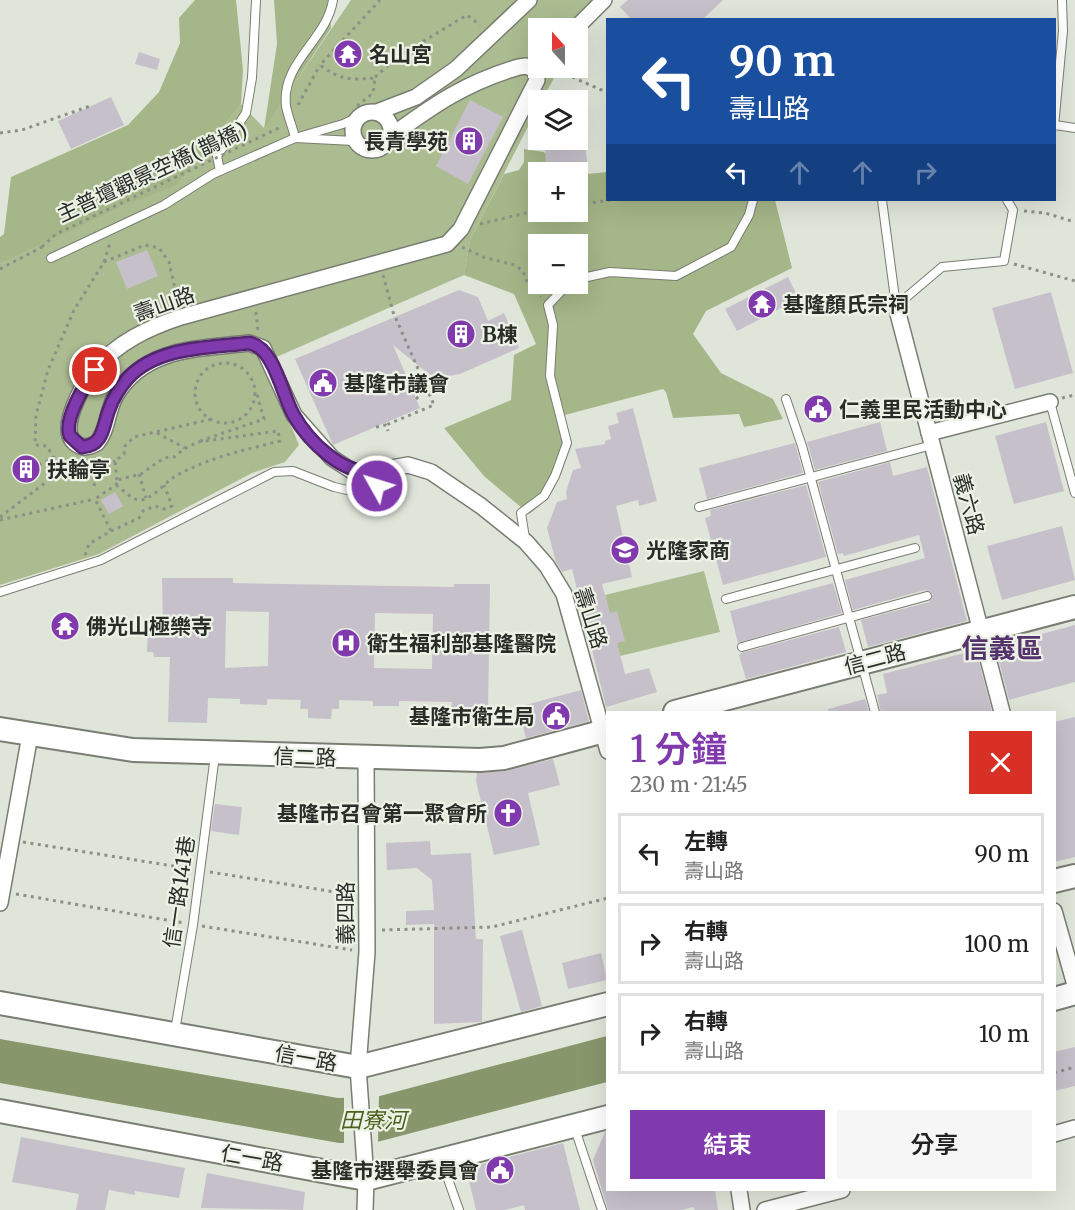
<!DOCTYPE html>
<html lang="zh-TW">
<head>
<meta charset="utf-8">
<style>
  :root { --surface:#fff; --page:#f6f6f6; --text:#222; --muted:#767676; --line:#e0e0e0; --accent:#813aad }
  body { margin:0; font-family:Merriweather,"Noto Sans TC",serif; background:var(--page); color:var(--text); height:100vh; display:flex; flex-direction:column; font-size:22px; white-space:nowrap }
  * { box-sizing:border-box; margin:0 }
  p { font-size:20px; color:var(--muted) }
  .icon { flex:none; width:33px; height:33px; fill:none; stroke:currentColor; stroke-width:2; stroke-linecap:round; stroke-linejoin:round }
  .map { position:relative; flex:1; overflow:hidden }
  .details { position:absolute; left:606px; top:711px; width:450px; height:480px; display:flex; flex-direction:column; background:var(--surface); border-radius:0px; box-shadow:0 6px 24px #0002 }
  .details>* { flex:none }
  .guide { position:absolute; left:606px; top:18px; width:450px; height:183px; border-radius:0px; box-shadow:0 6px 24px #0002; background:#1a4fa0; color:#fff; overflow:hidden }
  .needle { width:39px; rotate:339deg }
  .tools { position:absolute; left:528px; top:18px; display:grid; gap:12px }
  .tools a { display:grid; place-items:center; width:60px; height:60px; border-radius:0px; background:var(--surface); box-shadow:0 6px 24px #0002; font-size:30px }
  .pin { position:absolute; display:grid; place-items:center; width:51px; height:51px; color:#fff; margin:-26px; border:3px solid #fff; border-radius:50%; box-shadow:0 2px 6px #0007 }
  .me { position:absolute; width:66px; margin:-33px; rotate:309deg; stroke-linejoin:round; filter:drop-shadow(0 0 4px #0008) }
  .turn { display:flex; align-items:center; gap:21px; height:126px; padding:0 24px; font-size:27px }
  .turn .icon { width:78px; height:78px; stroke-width:2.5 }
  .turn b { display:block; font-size:42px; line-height:51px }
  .lanes { display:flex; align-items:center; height:57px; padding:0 24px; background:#0003; justify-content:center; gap:30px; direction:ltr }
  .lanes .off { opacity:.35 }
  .round { display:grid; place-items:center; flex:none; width:63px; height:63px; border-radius:0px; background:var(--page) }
  .summary { display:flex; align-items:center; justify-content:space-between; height:102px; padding:0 24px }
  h1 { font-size:36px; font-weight:600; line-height:45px; color:var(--accent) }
  .button { display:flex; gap:12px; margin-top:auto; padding:12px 24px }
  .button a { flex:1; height:69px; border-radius:0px; background:var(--accent); color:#fff; font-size:24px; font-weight:600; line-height:69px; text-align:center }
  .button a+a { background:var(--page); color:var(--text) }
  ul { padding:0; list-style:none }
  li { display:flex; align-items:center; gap:18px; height:81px; margin:0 12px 9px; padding:0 12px; border:3px solid var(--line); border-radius:0px }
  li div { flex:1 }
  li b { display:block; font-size:22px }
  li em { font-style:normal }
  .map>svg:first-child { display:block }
</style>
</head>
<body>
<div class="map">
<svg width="1075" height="1210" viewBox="0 0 1075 1210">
  <rect width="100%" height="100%" fill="#e0e5d9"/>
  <g fill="#acbc91">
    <path d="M351,0H595L567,28H538V68H548L554,78L542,100H538V107L470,240L464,275L265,362L299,445L285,462L252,473L99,554L0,585V264L122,205L177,186L241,104L264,128Z"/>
    <path d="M704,571L720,632L620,656L605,595Z"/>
  </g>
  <g fill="#a5b688" fill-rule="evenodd">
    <path d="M195,0H236L243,70L241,104L177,186L122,206L0,264V237L4,234L11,177L128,125L159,92L180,43L179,18Z"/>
    <path d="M274,0H330L331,28L264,129L277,44Z"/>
    <path d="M524,149L544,152L558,172H538V212H578V175L607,172L608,200H775L792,268L706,311L693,334L721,373L773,399L783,419L744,427L739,414L673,418L666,392L663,389L561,416C565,458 567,488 529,514L484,476L444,428L511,400L514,355L536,344L514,294L464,275L470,240L504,174L519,170L524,162ZM538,244H578V284H538Z"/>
  </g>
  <path fill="#87976b" d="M607,1036V1082L377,1142L339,1143L0,1083V1039L338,1098L376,1097Z"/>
  <g fill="#e0e5d9">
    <path d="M1071,906L1075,921V961L1054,966V911Z"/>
    <path d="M379,1094L378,1145L344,1146V1095Z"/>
  </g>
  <g fill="#c6c0cb" fill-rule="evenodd">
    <path d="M628,0H723L702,20H632L620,7Z"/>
    <path d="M139,52L160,59L157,70L135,64Z"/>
    <path d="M111,97L124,125L71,149L58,121Z"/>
    <path d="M470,100L503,117L468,184L436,166Z"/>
    <path d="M545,140H585L588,172H546Z"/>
    <path d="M147,250L158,276L127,289L116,262Z"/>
    <path d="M788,277L799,299L737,331L725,309Z"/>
    <path d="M459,290L478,297L488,321L504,313L519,348L460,374L442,377L430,375L393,345L420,408L333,445L295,359Z"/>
    <path d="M1051,292L1073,373L1015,389L992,308Z"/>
    <path d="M633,408L657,501L639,506L638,500L616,506L632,577L602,584L610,613L617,611L625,641L617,643L625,674L649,668L657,692L606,707L572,569L562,572L556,562L547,528L557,502L567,499L566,492L573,470L581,468L575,449L605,444V441L611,439L608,426L619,423L616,413Z"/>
    <path d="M880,422L887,451L815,470L807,442Z"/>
    <path d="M1046,422L1064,491L1014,504L995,436Z"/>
    <path d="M795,443L803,473L707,499L699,468Z"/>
    <path d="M890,462L893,476L927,467L967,621L868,647L861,620L929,602L933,594L925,590L853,610L845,580L925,558L919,535L844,556L843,553L838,554L818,482Z"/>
    <path d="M806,485L826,557L723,585L705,518L711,516L710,510Z"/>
    <path d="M115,492L123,506L109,514L101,500Z"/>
    <path d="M1062,526L1075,580L1002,600L987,546Z"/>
    <path d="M162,578H233V583L454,587V584H490L488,710H451L452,702L399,701V706H373V701L339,700V709H332L331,719L308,718V709H300L301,700L267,699V705L240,704V699L208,698L207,723L168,722L170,657H154L153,652H147L148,630L154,631V626H163ZM226,611L269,612L268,666L225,668ZM375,613L433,614L432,669L374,668Z"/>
    <path d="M833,583L842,613L738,643L730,611Z"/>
    <path d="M1075,625V682L1009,700L999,661L1016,641Z"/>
    <path d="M839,627L846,652L746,679L739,655L741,653Z"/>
    <path d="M976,650L992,712H881L877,695L887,693L883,674Z"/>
    <path d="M581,690L589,721L526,738L518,707Z"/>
    <path d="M865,699L869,712H828V709Z"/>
    <path d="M1075,717V857L1054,862V722Z"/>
    <path d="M553,759L560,785L528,793L540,845L494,855L476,781L477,773L507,771Z"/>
    <path d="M215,804L242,807L239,835L211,831Z"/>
    <path d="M430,841L431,855L471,853L476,939H483L482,1022L434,1024V924L406,925V911L434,910L432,880L417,868L387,870L386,843Z"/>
    <path d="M522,930L542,1006L521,1012L500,936Z"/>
    <path d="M601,953L607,980L568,989L562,963Z"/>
    <path d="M1075,1047V1086L1054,1091V1052Z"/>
    <path d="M608,1131V1190H715L718,1210H695L693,1207L682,1210H608L593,1160L605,1132Z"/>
    <path d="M21,1137L185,1168L179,1198L135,1191V1195L109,1190L105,1210H76L79,1194L12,1182Z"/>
    <path d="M563,1143L580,1210H525L524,1205L505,1210H476L466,1168Z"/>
    <path d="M207,1173L305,1192L303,1210L201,1208Z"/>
  </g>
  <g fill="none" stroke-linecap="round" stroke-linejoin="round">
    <g stroke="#797d72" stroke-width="10">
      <g id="lane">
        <path d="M333,0C327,40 281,62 286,106C288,117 293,128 295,138L354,141"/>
        <path d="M1055,125L1075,128"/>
        <path d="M1054,126L1063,31L1062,0"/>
        <path d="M220,171L217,156L246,113L252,78L256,0"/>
        <path d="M882,200L896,306"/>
        <path d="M51,258L164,205L213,174L295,138L343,124L358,117"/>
        <path d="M578,279L610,272L676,276L731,247L749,215L753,200"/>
        <path d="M896,306L942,267L1004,261L1013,210L1007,200"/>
        <path d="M786,399L802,446L875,712"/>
        <path d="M1050,402L1075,493"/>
        <path d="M699,507L932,445"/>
        <path d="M525,538L521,513L544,496L555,476L567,443L550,376L553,325L548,305L568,284"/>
        <path d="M0,592L101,560L274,472L293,471L334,487L369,495L376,491V471"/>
        <path d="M726,599L915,548"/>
        <path d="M742,647L927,596"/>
        <path d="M175,1031L193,925L215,755"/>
        <path d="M575,1129L602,1210"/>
        <path d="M442,1162L459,1210"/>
      </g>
    </g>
    <g stroke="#797d72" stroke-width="18">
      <g id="street">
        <path d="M576,28L604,0"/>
        <circle cx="372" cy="131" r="19"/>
        <path d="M377,112L416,97L456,69L529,0"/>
        <path d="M390,137C433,105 467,82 519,67L526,66L535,70L537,80L461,229L447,244L181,317C148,328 118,342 95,369C84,383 57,429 75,443C82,449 90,447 97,443C108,430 107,410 116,395C145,347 199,349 249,343L263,348L294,415L332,458L352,471L363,473L408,465L431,472L481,506L526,542L547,566L564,594L608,751"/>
        <path d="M896,306L1002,712"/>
        <path d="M929,433L1050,402"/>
        <path d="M0,903L30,735"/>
        <path d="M1054,911L1075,985"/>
        <path d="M1054,1134L1075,1128"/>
        <path d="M739,1190L742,1210"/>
        <path d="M365,1210L366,1179L358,1067L367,952L366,759"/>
        <path d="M765,1210L842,1190"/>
      </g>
    </g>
    <g stroke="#797d72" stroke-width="26">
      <g id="secondary">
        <path d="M675,712L1075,607"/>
        <path d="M0,729L133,750L480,760L504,758L608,730"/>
        <path d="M1054,881L1075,876"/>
        <path d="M1054,999L1075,993"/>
        <path d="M0,1003L358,1067L608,1004"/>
        <path d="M0,1111L366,1179L608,1117"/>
      </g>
    </g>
    <g stroke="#8c9087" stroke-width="3" stroke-dasharray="3 4.5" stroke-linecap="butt">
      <path d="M550,74L570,76L608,93"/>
      <path d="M375,77L399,56L467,15L480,25"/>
      <path d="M298,105L320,65"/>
      <path d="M357,106L373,93L375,78C350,80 340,80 320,65L380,0"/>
      <path d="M0,133L22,130L93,105"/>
      <path d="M578,205L610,200"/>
      <path d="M1024,211L1045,213L1075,222"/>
      <path d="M480,224L538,210"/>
      <path d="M462,247L483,257L514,265L523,271L528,284L541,297"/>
      <path d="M104,262L145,245L159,248L169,262L178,303"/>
      <path d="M1014,264L1075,281"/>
      <path d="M0,269L42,247"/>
      <path d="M383,275L393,312L434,405L386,425"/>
      <path d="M256,312L258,332"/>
      <circle cx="225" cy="393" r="30"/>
      <path d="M1062,398L1075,395"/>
      <path d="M416,399L427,389L433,376"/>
      <path d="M376,427L386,425L388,431"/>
      <path d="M157,433L185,448"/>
      <path d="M200,441L264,419L256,391"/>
      <path d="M32,468L54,458"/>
      <path d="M63,469C82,476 98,470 115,461"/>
      <path d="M139,474L146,498"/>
      <path d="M117,480L115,461L124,454L125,446L134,437L212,419"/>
      <path d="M94,486L98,469"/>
      <path d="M0,517L66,467L53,457L47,446L35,445L36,415L48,370L74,310L104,262L110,243"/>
      <path d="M0,520L95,499"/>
      <path d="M111,531L139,518L143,511L155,506L164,509L172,506L164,485"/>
      <path d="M85,555L89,544L111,531L95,499L116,485L117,480L141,474L164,458L174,457L184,449L198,442L278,431L280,441C244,450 207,458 174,477C163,484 153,499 140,500C132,500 122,489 116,485"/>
      <path d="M23,842L192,869"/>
      <path d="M210,872L354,895"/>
      <path d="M16,894L184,923"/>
      <path d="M202,926L352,950"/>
      <path d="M382,930L492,927L608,898"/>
      <path d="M1054,1073L1075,1067"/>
    </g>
    <use href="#lane" stroke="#fff" stroke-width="8"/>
    <use href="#street" stroke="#fff" stroke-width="15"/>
    <use href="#secondary" stroke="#fff" stroke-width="22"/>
    <path stroke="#8c9087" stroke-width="3" stroke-dasharray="3 4.5" stroke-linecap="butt" d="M42,247L56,234L279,128"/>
  </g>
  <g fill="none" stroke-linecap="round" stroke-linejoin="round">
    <g stroke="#542670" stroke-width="15">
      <path id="route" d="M95,370C85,384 63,420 70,436L82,447C104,446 103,425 109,410C113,398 120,387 128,378C158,346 209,348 249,343C274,347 282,394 293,414C308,441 344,477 376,471L377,486"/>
    </g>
    <use href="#route" stroke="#813aad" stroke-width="10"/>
  </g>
  <defs>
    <g id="temple-disc" transform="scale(1.5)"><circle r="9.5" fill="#813aad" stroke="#edf2e6"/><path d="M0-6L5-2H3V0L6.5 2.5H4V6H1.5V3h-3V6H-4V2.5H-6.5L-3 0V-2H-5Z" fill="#fff"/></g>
    <g id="building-disc" transform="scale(1.5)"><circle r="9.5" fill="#813aad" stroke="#edf2e6"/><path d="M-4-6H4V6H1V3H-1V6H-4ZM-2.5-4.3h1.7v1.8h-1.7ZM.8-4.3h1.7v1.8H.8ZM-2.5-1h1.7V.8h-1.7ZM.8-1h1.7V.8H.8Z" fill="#fff"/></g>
    <g id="civic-disc" transform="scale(1.5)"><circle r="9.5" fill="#813aad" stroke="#edf2e6"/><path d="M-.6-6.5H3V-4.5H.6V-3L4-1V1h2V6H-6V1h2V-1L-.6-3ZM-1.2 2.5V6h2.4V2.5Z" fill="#fff"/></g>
    <g id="school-disc" transform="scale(1.5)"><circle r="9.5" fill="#813aad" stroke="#edf2e6"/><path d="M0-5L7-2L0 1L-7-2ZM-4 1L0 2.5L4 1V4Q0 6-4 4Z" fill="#fff"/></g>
    <g id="hospital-disc" transform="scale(1.5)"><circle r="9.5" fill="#813aad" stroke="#edf2e6"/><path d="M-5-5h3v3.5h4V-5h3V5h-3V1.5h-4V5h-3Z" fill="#fff"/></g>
    <g id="church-disc" transform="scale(1.5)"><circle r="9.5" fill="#813aad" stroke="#edf2e6"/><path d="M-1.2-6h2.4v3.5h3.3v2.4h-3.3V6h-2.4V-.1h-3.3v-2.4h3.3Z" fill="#fff"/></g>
  </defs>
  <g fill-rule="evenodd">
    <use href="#temple-disc" x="348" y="54"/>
    <use href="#building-disc" x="469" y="141"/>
    <use href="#temple-disc" x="762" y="304"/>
    <use href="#building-disc" x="461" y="334"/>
    <use href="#civic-disc" x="323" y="383"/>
    <use href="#civic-disc" x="818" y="409"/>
    <use href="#building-disc" x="26" y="469"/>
    <use href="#school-disc" x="625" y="550"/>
    <use href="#temple-disc" x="65" y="626"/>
    <use href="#hospital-disc" x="346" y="643"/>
    <use href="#civic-disc" x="556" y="716"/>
    <use href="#church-disc" x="508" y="813"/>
    <use href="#civic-disc" x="500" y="1170"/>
  </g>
  <g text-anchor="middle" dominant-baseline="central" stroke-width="4.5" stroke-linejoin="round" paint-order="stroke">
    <g font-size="21" font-weight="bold" fill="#2a2c28" stroke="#edf2e6" text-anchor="start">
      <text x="369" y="54">名山宮</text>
      <text x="448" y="141" text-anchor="end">長青學苑</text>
      <text x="783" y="304">基隆顏氏宗祠</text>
      <text x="482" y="334">B棟</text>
      <text x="344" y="383">基隆市議會</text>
      <text x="839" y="409">仁義里民活動中心</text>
      <text x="47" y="469">扶輪亭</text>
      <text x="646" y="550">光隆家商</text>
      <text x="86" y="626">佛光山極樂寺</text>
      <text x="367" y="643">衛生福利部基隆醫院</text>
      <text x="535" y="716" text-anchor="end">基隆市衛生局</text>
      <text x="487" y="813" text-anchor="end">基隆市召會第一聚會所</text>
      <text x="479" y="1170" text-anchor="end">基隆市選舉委員會</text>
    </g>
    <g font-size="21" fill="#2a2c28" stroke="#edf2e6">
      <text transform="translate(152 172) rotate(-25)">主普壇觀景空橋(鵲橋)</text>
      <text transform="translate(164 304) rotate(-20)">壽山路</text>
      <text transform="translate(969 504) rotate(75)">義六路</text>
      <text transform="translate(591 618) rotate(72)">壽山路</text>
      <text transform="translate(875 659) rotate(-15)">信二路</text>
      <text transform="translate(305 757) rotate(2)">信二路</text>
      <text transform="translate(179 892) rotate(-82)">信一路141巷</text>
      <text transform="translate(345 913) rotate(-90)">義四路</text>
      <text transform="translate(306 1058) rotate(10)">信一路</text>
      <text transform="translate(252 1158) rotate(10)">仁一路</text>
    </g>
    <g font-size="22" font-style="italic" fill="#4c601e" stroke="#edf2e6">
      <text x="373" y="1120">田寮河</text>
    </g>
    <g font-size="27" font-weight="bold" fill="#54326b" stroke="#edf2e6">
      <text x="1002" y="648">信義區</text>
    </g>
  </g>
</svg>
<div class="tools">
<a><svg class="needle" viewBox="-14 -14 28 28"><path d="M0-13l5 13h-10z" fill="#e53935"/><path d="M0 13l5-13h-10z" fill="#767676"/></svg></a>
<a><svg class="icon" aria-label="layers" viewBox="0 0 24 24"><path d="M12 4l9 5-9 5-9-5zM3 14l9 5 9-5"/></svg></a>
<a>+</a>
<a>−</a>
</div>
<div class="pin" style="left:95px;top:370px;background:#d93025"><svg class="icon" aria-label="arrive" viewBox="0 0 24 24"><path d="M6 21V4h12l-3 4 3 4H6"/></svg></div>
<svg class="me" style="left:377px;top:486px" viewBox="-20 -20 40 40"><circle r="17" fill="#813aad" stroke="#fff" stroke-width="3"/><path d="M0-11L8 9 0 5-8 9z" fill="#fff"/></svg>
<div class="guide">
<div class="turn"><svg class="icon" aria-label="left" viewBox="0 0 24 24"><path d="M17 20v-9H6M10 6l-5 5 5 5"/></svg><div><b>90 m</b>壽山路</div></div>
<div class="lanes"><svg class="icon" aria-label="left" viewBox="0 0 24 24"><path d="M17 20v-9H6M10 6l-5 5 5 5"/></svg><svg class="icon off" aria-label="ahead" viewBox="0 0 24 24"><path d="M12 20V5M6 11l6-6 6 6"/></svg><svg class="icon off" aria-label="ahead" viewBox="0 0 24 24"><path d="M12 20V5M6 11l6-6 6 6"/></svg><svg class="icon off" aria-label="right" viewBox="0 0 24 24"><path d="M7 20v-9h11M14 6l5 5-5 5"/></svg></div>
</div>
<section class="details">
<div class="summary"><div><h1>1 分鐘</h1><p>230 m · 21:45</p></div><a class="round" style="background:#d93025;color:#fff"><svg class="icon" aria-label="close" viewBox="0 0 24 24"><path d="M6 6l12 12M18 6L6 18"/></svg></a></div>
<ul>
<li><svg class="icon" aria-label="left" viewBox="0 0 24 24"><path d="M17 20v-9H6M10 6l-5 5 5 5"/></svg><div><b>左轉</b><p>壽山路</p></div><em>90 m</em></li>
<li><svg class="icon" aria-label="right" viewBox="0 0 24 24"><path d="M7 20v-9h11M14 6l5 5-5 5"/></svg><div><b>右轉</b><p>壽山路</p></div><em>100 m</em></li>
<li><svg class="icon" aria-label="right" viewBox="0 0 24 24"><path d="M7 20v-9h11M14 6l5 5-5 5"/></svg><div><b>右轉</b><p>壽山路</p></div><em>10 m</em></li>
</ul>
<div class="button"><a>結束</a><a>分享</a></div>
</section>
</div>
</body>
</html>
